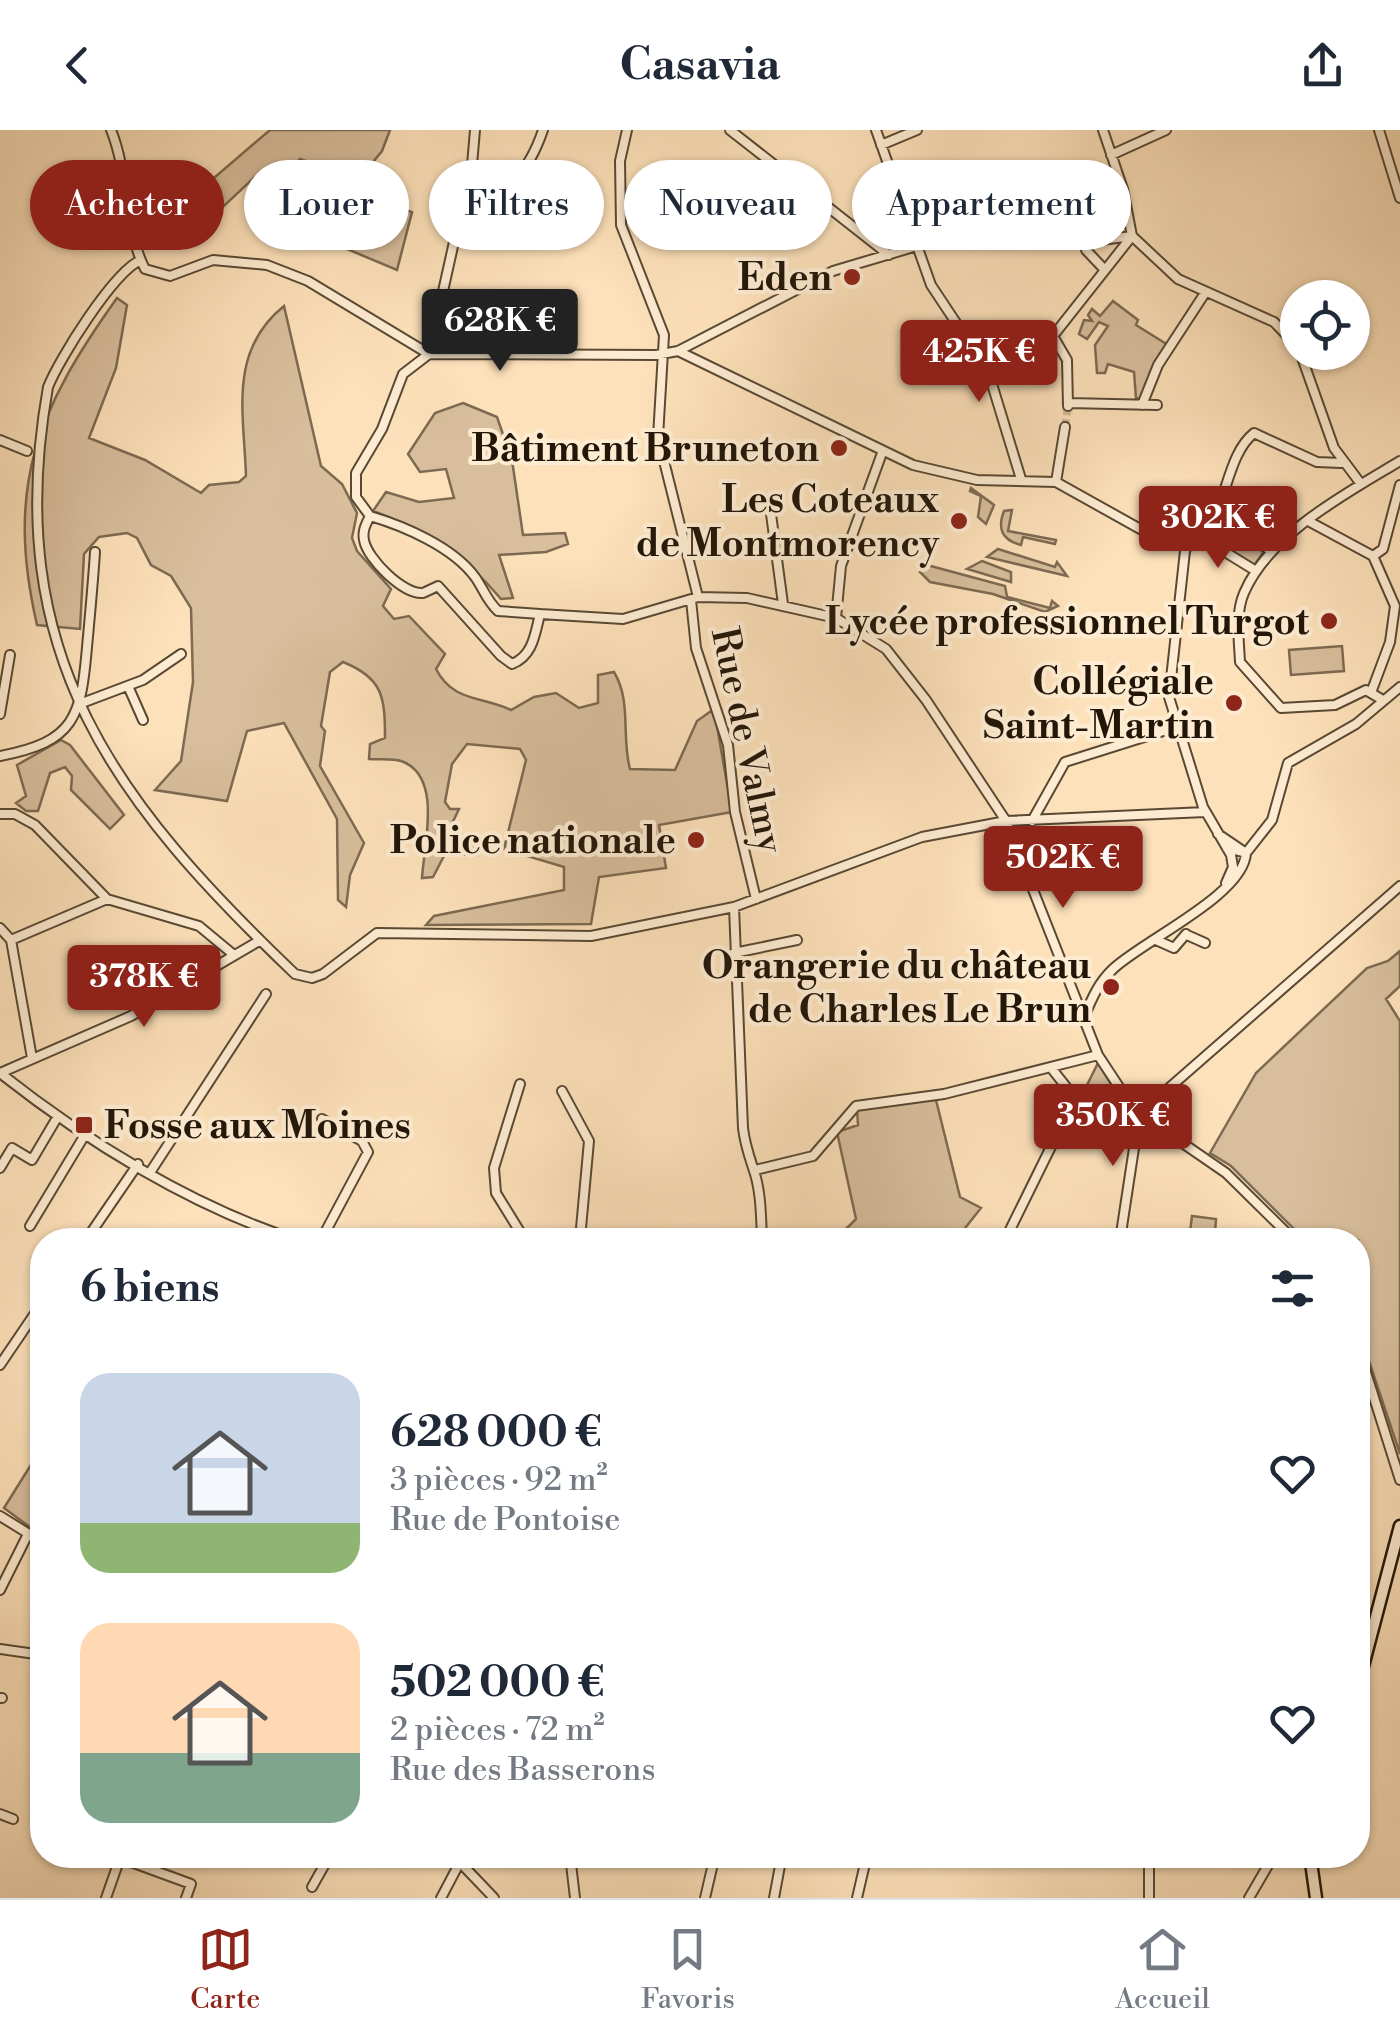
<!DOCTYPE html>
<html lang="fr">
<meta charset="utf-8">
<style>
:root{--surface:#fff;--page:#f6f6f7;--text:#1f2937;--muted:#747a83;--line:#e0e1e3;--accent:#8f2418}
body{margin:0;font-family:"Libre Bodoni",serif;background:var(--page);color:var(--text);height:100vh;display:flex;flex-direction:column;font-size:38px;white-space:nowrap}
*{box-sizing:border-box;margin:0}
p{font-size:32px;color:var(--muted)}
.icon{flex:none;width:55px;height:55px;fill:none;stroke:currentColor;stroke-width:2;stroke-linecap:round;stroke-linejoin:round}
.map{position:relative;flex:1;overflow:hidden}
.side{position:absolute;left:30px;top:1098px;width:1340px;height:640px;display:flex;flex-direction:column;background:var(--surface);border-radius:40px;box-shadow:0 2px 8px #0004}
.side>*{flex:none}
.top-card{position:absolute;left:30px;top:30px;width:1340px;height:90px;display:flex;gap:20px}
.fabs{position:absolute;left:1280px;top:150px;display:grid;gap:20px}
.fabs a{display:grid;place-items:center;width:90px;height:90px;border-radius:50%;background:var(--surface);box-shadow:0 2px 8px #0004;font-size:50px}
.price{position:absolute;translate:-50% -85px;padding:0 22px;border-radius:10px;background:var(--accent);color:#fff;font-size:32px;line-height:65px;filter:drop-shadow(0 2px 5px #0008)}
.price::after{content:'';position:absolute;left:50%;top:60px;width:30px;height:22px;margin-left:-15px;background:inherit;clip-path:polygon(0 0,100% 0,50% 100%)}
.price.on{background:#222;color:#fff}
ul{padding:0;list-style:none}
li{display:flex;align-items:center;gap:30px;height:250px;padding:0 50px}
li span{display:grid;place-items:center;flex:none;width:280px;height:200px;border-radius:30px;color:#555}
li>.icon{margin-inline-start:auto}
span .icon{width:120px;height:120px;fill:#fffc;stroke-width:1}
li b{font-size:42px}
h2{display:flex;justify-content:space-between;align-items:center;height:120px;padding:0 50px;font-size:42px}
.chip{padding:0 35px;border-radius:45px;background:var(--surface);box-shadow:0 2px 8px #0004;font-size:35px;line-height:90px}
.chip.on{background:var(--accent);color:#fff}
header{display:flex;justify-content:space-between;align-items:center;height:130px;padding:0 50px;background:var(--surface);font-size:45px;font-weight:700}
.tabs{display:flex;justify-content:space-around;align-items:center;height:140px;border-top:2px solid var(--line);background:var(--surface);font-size:28px;color:var(--muted)}
.tabs a{display:grid;justify-items:center;gap:5px}
.tabs .on{color:var(--accent)}
.map>svg:first-child{display:block}
.green{fill:#d8be9c;stroke:#7d6a52;stroke-width:2.5}
.lines{fill:none;stroke-linecap:round;stroke-linejoin:round}
.street-tunnel{stroke:#d1b896;stroke-width:8;stroke-dasharray:8 4;stroke-linecap:butt}
.street-casing{stroke:#594934;stroke-width:12}
.secondary-casing{stroke:#221608;stroke-width:15}
.street{stroke:#feecd2;stroke-width:8}
.secondary{stroke:#feecd2;stroke-width:10}
.poi-dot{fill:#8f2418;stroke:#feecd2;stroke-width:4}
.labels{text-anchor:middle;stroke-width:8;stroke-linejoin:round;paint-order:stroke}
.poi-label{font-size:38px;font-weight:bold;fill:#221608;stroke:#feecd2;text-anchor:end}
.street-label{font-size:38px;fill:#221608;stroke:#feecd2}
</style>
<header><svg class="icon" aria-label="back" viewBox="0 0 24 24"><path d="M15 5l-7 7 7 7"/></svg>Casavia<svg class="icon" aria-label="share" viewBox="0 0 24 24"><path d="M12 15V3M7 8l5-5 5 5M5 13v7h14v-7"/></svg></header>
<div class="map">
<svg width="1400" height="1768" viewBox="0 0 1400 1768">
<rect width="100%" height="100%" fill="#fde1ba"/>
<filter id="stains"><feTurbulence type="fractalNoise" baseFrequency=".002" numOctaves="4"/><feColorMatrix values="0 0 0 0 .2 0 0 0 0 .09 0 0 0 0 .02 0 0 0 .5 -.17"/></filter>
<radialGradient id="worn" r=".72"><stop offset=".6" stop-color="#630" stop-opacity="0"/><stop offset="1" stop-color="#630" stop-opacity=".3"/></radialGradient>
<path class="green" d="M270,0H390L382,21L358,50L300,29L286,43L412,82L397,140L328,111L353,80L332,69L317,77L303,72L275,82L262,68L264,53L258,44L180,117L151,116L173,83Z
M117,168L127,175L116,238L89,308L145,330L201,363L209,355L239,352L246,346C244,283 228,221 284,176L321,336L342,354L357,383L352,408L357,421L391,459L383,476L394,489L409,486L445,524L436,539C453,572 481,566 511,580L534,567L556,563L579,578L598,573V545L614,542C632,572 621,606 630,639L675,640L697,591L714,579L732,682L659,695L666,738L599,747L591,794L426,795L434,786L564,760V737L504,719L526,630L520,619L467,614L452,634L445,672L450,679H459L446,706L449,711L473,708L477,725L445,724L433,747L422,748C424,715 443,645 401,631C392,628 379,630 369,629L370,614L385,608C385,567 383,548 343,532L330,542L321,596L325,601L320,636L364,713L350,745L346,777L338,770L337,689L284,593L247,601L227,671L155,660L181,631L193,552L191,478L171,446L151,435L137,408L127,403L99,407L84,424L80,499L37,495C5,356 37,280 117,168Z
M1113,171L1138,190L1136,195L1168,215L1146,271L1136,268L1134,242L1108,234L1105,243H1097L1095,215L1108,196L1099,192L1087,209L1079,204L1084,190L1092,191L1088,185L1092,179L1100,186Z
M463,273L497,287L512,330L523,405L565,403L568,414L546,422L499,425L513,468L501,469C465,426 425,400 373,381L386,362L419,372L454,368L446,339L420,342L408,324L435,283Z
M971,358L994,375L986,394L978,387L981,366L970,361Z
M1012,380L1008,401L1056,410L1055,414L1023,407L1021,415C1002,410 997,399 1004,381Z
M1223,392L1265,420L1253,437L1208,408L1218,393Z
M998,419L1055,437L1057,432L1067,446L987,427Z
M982,431L1011,442V452L967,439Z
M927,435L1005,456L1007,467L1050,478L1052,471L1058,476L1045,482L993,464L930,452L920,442Z
M1342,516L1344,541L1291,545L1289,520Z
M61,610L70,615L124,685L110,699L71,660L72,646L65,637L50,643L38,681H26L16,673L26,666L17,635Z
M1400,821V856L1386,869L1400,891V1324L1358,1198V1110H1305L1231,1036L1210,1023L1256,943L1367,838L1388,831Z
M1098,933L1116,962L1083,963Z
M916,970H936L960,1067L981,1078L958,1107L845,1100L856,1089L837,1002L858,995L857,979Z
M1192,1086L1216,1089L1215,1102L1260,1110H1189Z
M42,1317V1406L4,1378Z"/>
<g class="lines">
<path class="street-tunnel" d="M1065,297L1068,276"/>
<defs>
<path id="street" d="M111,0C129,44 124,99 145,139L170,146L213,130L267,135L308,151L429,224L656,225L678,221L833,141L917,116
M627,0L620,31L621,95L664,205L658,307L698,467
M730,0L889,125
M876,0L931,155L988,241L1021,349
M1103,0L1123,59L1132,106
M1379,0L1400,68
M881,15L917,0
M1111,25L1166,0
M469,70C512,60 529,41 543,0
M1063,103L1086,112
M1132,106L1178,149L1274,192L1298,217
M141,130C114,141 59,229 48,257C0,526 117,674 295,844L312,848L323,844L377,803L591,806L734,777L922,707L1006,691L1205,682
M1104,139L1086,120V112L1132,106
M678,221L913,335L977,350L1056,352L1142,400L1204,409L1256,441
M1300,222L1334,318L1361,354
M429,224L458,94L469,70L475,0
M1068,273L1157,275
M1142,275L1158,235L1205,163
M1068,276L1067,230L1053,206L1132,106
M0,310L27,321
M1056,352L1065,297
M1216,383L1271,421
M771,384L783,474
M370,386C404,396 453,417 475,447C483,458 487,471 498,481L540,484C535,504 533,526 512,534L501,526L438,456L423,463C404,465 367,429 364,410C362,401 366,394 370,386L356,367V343L382,299L403,244L429,224
M1310,392L1373,426
M1196,406C1228,389 1223,328 1254,303L1317,332L1341,333
M1191,408L1185,421L1169,567L1203,677L1231,725L1233,737L1226,753
M1373,426L1383,419L1400,355
M691,470L696,518L728,615L735,682L756,769
M540,484L623,489L698,467L747,468L836,488L886,519L926,570L1006,691L1098,925L1125,966
M836,488L841,436L882,323
M128,556L143,590
M1372,560L1390,512L1395,476L1373,426
M1381,569L1366,560L1335,575L1281,578L1240,532C1239,510 1235,484 1244,463C1269,404 1347,363 1400,331
M82,573L143,550L181,524
M0,584L10,525
M0,626C75,612 81,587 87,517C90,485 93,453 95,422
M0,684H15L35,695L107,769L199,796L234,825
M1032,691L1065,632L1176,597
M1227,718L1246,723L1272,690L1288,633L1356,594L1400,557
M734,777L743,998C745,1016 750,1028 755,1044C761,1064 761,1087 762,1108
M0,798L11,810L107,769
M1187,805L1205,813
M11,810L32,928
M1156,810L1174,818L1186,804
M734,823L797,810
M1085,885C1092,868 1099,852 1113,839C1142,811 1244,765 1246,723L1218,704
M1052,939L1075,968
M0,943C86,1011 191,1076 296,1110
M0,943L131,886L259,811
M520,954L494,1038L496,1063L525,1110
M562,961L589,1011L580,1109
M1075,968L1125,966L1136,971L1165,1001L1226,1043L1294,1110
M1145,979L1400,756
M0,1038L12,1018L32,1030L58,986
M755,1040L813,1026L856,976L944,964L1098,925
M151,1041L266,864
M30,1096L86,1003
M86,1110L138,1034
M321,1110L368,1022L362,1011L322,989
M568,1110H925
M1005,1110L1075,968
M1120,1110L1136,1005L1145,979
M1358,1217L1400,1350
M0,1235L42,1173
M0,1386L42,1412
M0,1460L28,1404
M0,1519L42,1525
M0,1568H2
M0,1684L13,1689
M453,1725L494,1768
M570,1725L575,1768
M1149,1725V1768
M312,1757L330,1725
M106,1768L120,1728L191,1754L186,1768
M441,1768L460,1732
M705,1768L715,1725
M774,1768L782,1725
M857,1768L867,1725
M1249,1768L1274,1725"/>
<path id="secondary" d="M1358,1555L1400,1396
M1310,1725L1316,1768"/>
</defs>
<use href="#street" class="street-casing"/>
<use href="#secondary" class="secondary-casing"/>
<use href="#street" class="street"/>
<use href="#secondary" class="secondary"/>
</g>
<g class="poi-dot">
<circle cx="852" cy="147" r="10"/>
<circle cx="839" cy="318" r="10"/>
<circle cx="959" cy="391" r="10"/>
<circle cx="1329" cy="491" r="10"/>
<circle cx="1234" cy="573" r="10"/>
<circle cx="696" cy="710" r="10"/>
<circle cx="1111" cy="857" r="10"/>
<rect x="74" y="985" width="20" height="20" rx="5"/>
</g>
<g class="labels">
<g class="poi-label">
<text x="832" y="160">Eden</text>
<text x="819" y="331">Bâtiment Bruneton</text>
<text x="939" y="382">Les Coteaux<tspan x="939" dy="44">de Montmorency</tspan></text>
<text x="1309" y="504">Lycée professionnel Turgot</text>
<text x="1214" y="564">Collégiale<tspan x="1214" dy="44">Saint-Martin</tspan></text>
<text x="676" y="723">Police nationale</text>
<text x="1091" y="848">Orangerie du château<tspan x="1091" dy="44">de Charles Le Brun</tspan></text>
<text x="104" y="1008" text-anchor="start">Fosse aux Moines</text>
</g>
<g class="street-label">
<text transform="translate(748 610) rotate(78)" y="13">Rue de Valmy</text>
</g>
</g>
<rect width="100%" height="100%" filter="url(#stains)"/>
<rect width="100%" height="100%" fill="url(#worn)"/>
</svg>
<div class="fabs">
<a><svg class="icon" aria-label="locate" viewBox="0 0 24 24"><circle cx="12" cy="12" r="6"/><path d="M12 2v4M12 18v4M2 12h4M18 12h4"/></svg></a>
</div>
<b class="price on" style="left:500px;top:244px">628K €</b>
<b class="price" style="left:979px;top:275px">425K €</b>
<b class="price" style="left:1218px;top:441px">302K €</b>
<b class="price" style="left:1063px;top:781px">502K €</b>
<b class="price" style="left:144px;top:900px">378K €</b>
<b class="price" style="left:1113px;top:1039px">350K €</b>
<div class="top-card">
<a class="chip on">Acheter</a>
<a class="chip">Louer</a>
<a class="chip">Filtres</a>
<a class="chip">Nouveau</a>
<a class="chip">Appartement</a>
</div>
<section class="side">
<h2>6 biens<svg class="icon" aria-label="filters" viewBox="0 0 24 24"><path d="M4 7h16M4 17h16"/><circle cx="9" cy="7" r="2"/><circle cx="15" cy="17" r="2"/></svg></h2>
<ul>
<li><span style="background:linear-gradient(#c9d6e8 75%,#8fb573 0)"><svg class="icon" aria-label="home" viewBox="0 0 24 24"><path d="M3 11l9-7 9 7M6 9v11h12V9"/></svg></span><div><b>628 000 €</b><p>3 pièces · 92 m²</p><p>Rue de Pontoise</p></div><svg class="icon" aria-label="heart" viewBox="0 0 24 24"><path d="M12 20l-8-8c-3-5 5-10 8-4 3-6 11-1 8 4z"/></svg></li>
<li><span style="background:linear-gradient(#ffd9b3 65%,#7fa58c 0)"><svg class="icon" aria-label="home" viewBox="0 0 24 24"><path d="M3 11l9-7 9 7M6 9v11h12V9"/></svg></span><div><b>502 000 €</b><p>2 pièces · 72 m²</p><p>Rue des Basserons</p></div><svg class="icon" aria-label="heart" viewBox="0 0 24 24"><path d="M12 20l-8-8c-3-5 5-10 8-4 3-6 11-1 8 4z"/></svg></li>
</ul>
</section>
</div>
<nav class="tabs">
<a class="on"><svg class="icon" aria-label="map" viewBox="0 0 24 24"><path d="M3 6l6-2 6 2 6-2v14l-6 2-6-2-6 2zM9 4v14M15 6v14"/></svg>Carte</a>
<a><svg class="icon" aria-label="saved" viewBox="0 0 24 24"><path d="M7 4h10v16l-5-4-5 4z"/></svg>Favoris</a>
<a><svg class="icon" aria-label="home" viewBox="0 0 24 24"><path d="M3 11l9-7 9 7M6 9v11h12V9"/></svg>Accueil</a>
</nav>
